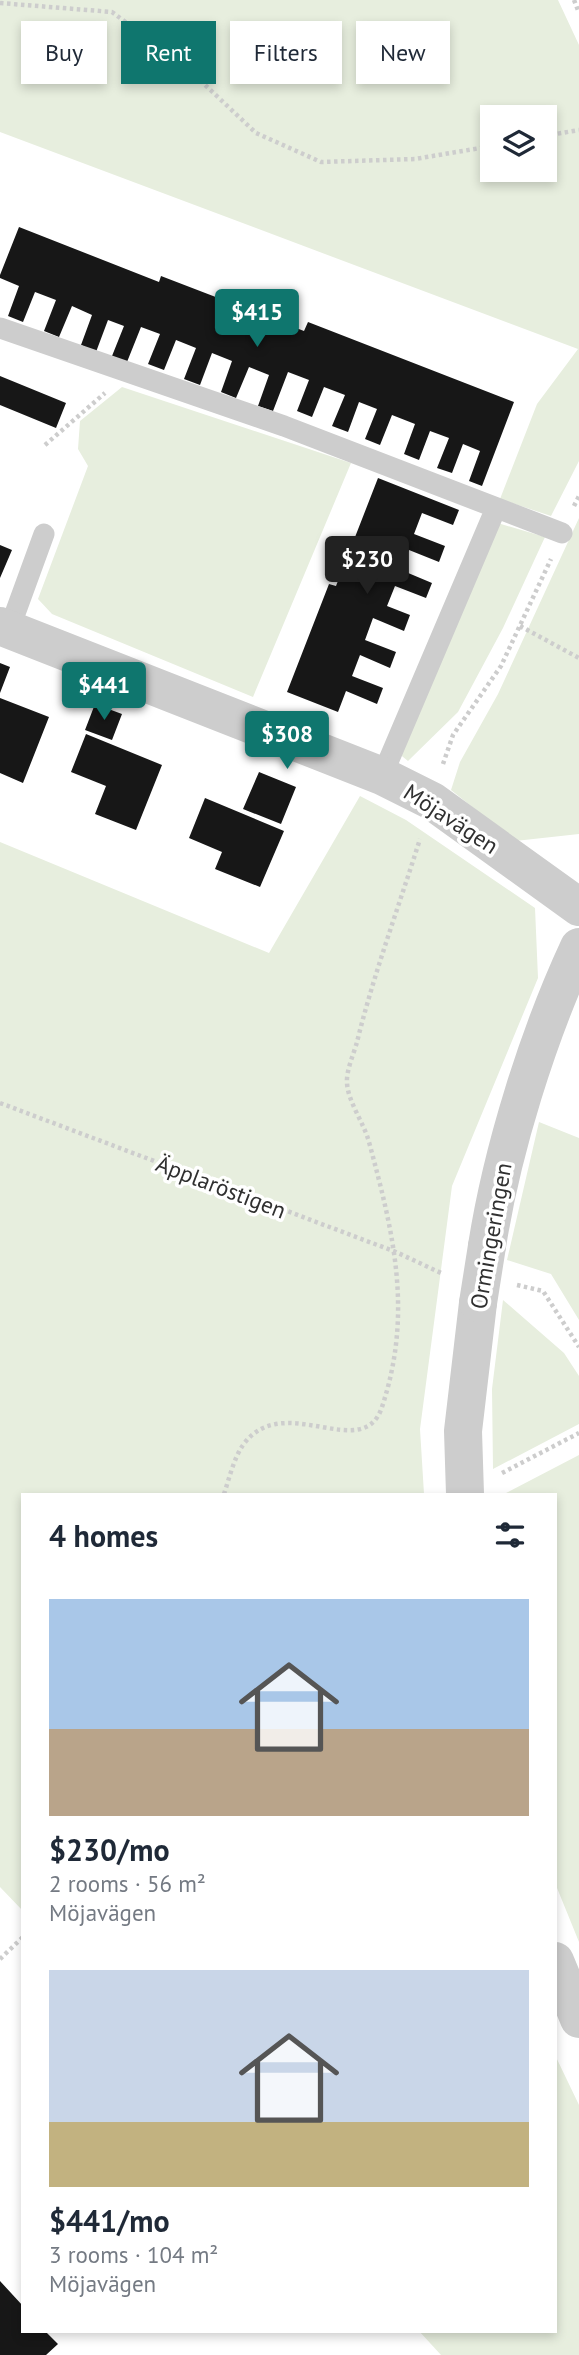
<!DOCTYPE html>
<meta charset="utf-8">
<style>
:root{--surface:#fff;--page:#f2f2f3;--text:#1f2937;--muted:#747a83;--accent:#0f766e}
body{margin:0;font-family:"PT Sans",sans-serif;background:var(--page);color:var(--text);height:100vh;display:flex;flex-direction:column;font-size:26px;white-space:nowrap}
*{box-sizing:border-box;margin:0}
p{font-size:23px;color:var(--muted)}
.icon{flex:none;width:38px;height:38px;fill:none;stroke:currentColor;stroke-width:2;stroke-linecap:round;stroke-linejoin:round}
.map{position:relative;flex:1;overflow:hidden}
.sheet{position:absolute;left:21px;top:1493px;width:536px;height:840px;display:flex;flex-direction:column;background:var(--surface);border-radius:0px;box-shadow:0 4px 10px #0003}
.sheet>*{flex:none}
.top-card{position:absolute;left:21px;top:21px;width:537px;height:63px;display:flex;gap:14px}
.controls{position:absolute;left:480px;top:105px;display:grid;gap:14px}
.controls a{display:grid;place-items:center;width:77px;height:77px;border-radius:0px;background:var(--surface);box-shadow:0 4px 10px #0003;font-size:35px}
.price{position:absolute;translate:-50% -60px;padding:0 16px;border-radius:7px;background:var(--accent);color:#fff;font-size:23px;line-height:46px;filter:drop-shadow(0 2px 4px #0008)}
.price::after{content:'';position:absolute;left:50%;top:42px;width:21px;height:16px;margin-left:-10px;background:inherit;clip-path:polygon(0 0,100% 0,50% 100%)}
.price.selected{background:#222;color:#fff}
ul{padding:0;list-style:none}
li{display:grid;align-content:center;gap:14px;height:371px;padding:0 28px}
li span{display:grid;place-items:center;height:217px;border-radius:0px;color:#555}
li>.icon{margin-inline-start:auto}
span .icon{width:126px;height:126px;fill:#fffc;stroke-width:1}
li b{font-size:30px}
h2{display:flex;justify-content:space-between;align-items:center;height:84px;padding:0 28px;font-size:30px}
.tag{padding:0 24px;border-radius:0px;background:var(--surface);box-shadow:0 4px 10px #0003;font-size:24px;line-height:63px}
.tag.selected{background:var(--accent);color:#fff}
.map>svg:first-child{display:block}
.green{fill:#e7eede;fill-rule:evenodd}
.building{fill:#171717}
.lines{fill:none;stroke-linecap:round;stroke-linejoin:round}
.path{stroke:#cdcdcd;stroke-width:4.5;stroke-dasharray:3.5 3.5;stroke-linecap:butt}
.service{stroke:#cdcdcd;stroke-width:21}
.minor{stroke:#cdcdcd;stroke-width:38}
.tertiary{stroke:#cdcdcd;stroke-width:38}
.tertiary-bridge{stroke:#cdcdcd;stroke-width:38}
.labels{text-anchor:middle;stroke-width:7;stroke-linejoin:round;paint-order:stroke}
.street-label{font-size:23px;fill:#303030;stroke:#fff}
</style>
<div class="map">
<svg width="579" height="2355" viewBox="0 0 579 2355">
<rect width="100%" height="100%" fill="#fff"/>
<path class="green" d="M0,0H558L579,45V461L551,516L500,499L537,404L578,349L0,132ZM492,117H544V170H492Z
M122,387L351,463L253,697L52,614L38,599L88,466L78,449L80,421Z
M579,518V834L515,841L451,790L460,762L498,694Z
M491,521L545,537L503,628L458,712L408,761L392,748Z
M360,796L406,820L535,908L538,978L452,1186L420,1429L424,1494H23V1911L0,1887V842L269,953Z
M539,1122L579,1138V1320L551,1274L507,1260Z
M503,1300L564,1353L579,1376V1424L493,1469L492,1389Z
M579,1455V1942L555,1883V1494H504Z
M555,2055L579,2105V2355H441L419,2331H555Z"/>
<path class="building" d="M19,227L159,282L161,276L304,331L308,322L514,402L482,486L469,481L480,451L463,444L452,473L437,468L449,438L430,431L419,460L404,454L415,424L392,415L380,445L365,439L377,409L359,402L348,432L332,426L345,395L324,387L312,417L297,411L309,380L288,372L273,411L258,406L269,375L249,367L236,398L221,392L232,361L212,353L200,385L184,379L196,348L176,340L164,370L148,364L160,334L141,327L127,362L112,356L124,326L108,320L96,352L81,345L92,315L72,306L59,337L44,331L56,300L35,292L23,322L8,316L19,286L0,278V275Z
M0,376L66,403L56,428L0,405Z
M378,478L459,510L453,525L422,513L414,534L445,546L439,562L409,550L401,570L432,583L426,598L395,586L387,606L410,615L404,631L373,618L365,640L396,652L390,668L360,655L352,676L383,688L377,704L346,691L338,712L287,692L329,584L336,586Z
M0,545L12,550L0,578Z
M0,663L10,667L0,693Z
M0,698L49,717L23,783L0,773Z
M95,704L122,714L112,740L85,730Z
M86,734L162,765L136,830L95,814L106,786L71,772Z
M259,772L296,787L281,824L243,809Z
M205,798L284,831L260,887L215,869L222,852L189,838Z
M0,2281L23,2306V2331H45L58,2344L46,2355H0Z"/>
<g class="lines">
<path class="path" d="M574,0L579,13
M0,3L112,12L185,66L256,133L321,162L415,159L492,146
M544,136L579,130
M45,445L105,393
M574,506L579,496
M520,626L579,658
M443,764L453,735L501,666L551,559
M0,1103L396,1252L441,1273
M517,1285L543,1291L579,1347
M502,1473L579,1433
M224,1494C229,1479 234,1458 243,1445C283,1389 363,1465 382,1407C413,1313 394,1235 369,1142C364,1123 348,1102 347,1083C346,1071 354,1053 357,1042C374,973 399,906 420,839
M0,1959L23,1937"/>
<path class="service" d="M0,328L284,426L562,533
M9,630L44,534
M382,776L496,508"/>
<path class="minor" d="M0,626L382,776L432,801L579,907"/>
<path class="tertiary" d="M487,1246C502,1150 538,1035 579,947
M465,1494L463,1431L478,1303
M555,1961L579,2019"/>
<path class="tertiary-bridge" d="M478,1303L487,1246"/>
</g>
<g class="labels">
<g class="street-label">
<text transform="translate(451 819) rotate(33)" y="8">Möjavägen</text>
<text transform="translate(221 1187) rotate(21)" y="8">Äpplaröstigen</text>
<text transform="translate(491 1236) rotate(-80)" y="8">Ormingeringen</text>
</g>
</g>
</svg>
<div class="controls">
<a><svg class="icon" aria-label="layers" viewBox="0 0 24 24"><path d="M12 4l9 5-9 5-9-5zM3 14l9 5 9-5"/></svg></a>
</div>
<b class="price" style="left:257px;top:349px">$415</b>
<b class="price selected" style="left:367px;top:596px">$230</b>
<b class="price" style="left:104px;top:722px">$441</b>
<b class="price" style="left:287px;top:771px">$308</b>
<div class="top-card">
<a class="tag">Buy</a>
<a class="tag selected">Rent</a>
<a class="tag">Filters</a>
<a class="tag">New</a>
</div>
<section class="sheet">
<h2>4 homes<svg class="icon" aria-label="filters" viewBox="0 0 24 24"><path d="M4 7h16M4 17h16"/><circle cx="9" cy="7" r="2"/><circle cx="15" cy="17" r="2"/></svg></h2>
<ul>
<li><span style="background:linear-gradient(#a9c7e8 60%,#b9a48a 0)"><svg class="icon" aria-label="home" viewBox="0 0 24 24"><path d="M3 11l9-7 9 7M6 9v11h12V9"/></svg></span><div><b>$230/mo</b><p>2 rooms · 56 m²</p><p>Möjavägen</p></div></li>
<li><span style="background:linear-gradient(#c9d6e8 70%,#c2b280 0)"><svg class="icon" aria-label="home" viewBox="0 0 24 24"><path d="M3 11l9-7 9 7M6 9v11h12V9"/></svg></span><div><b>$441/mo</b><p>3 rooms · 104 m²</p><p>Möjavägen</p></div></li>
</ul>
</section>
</div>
